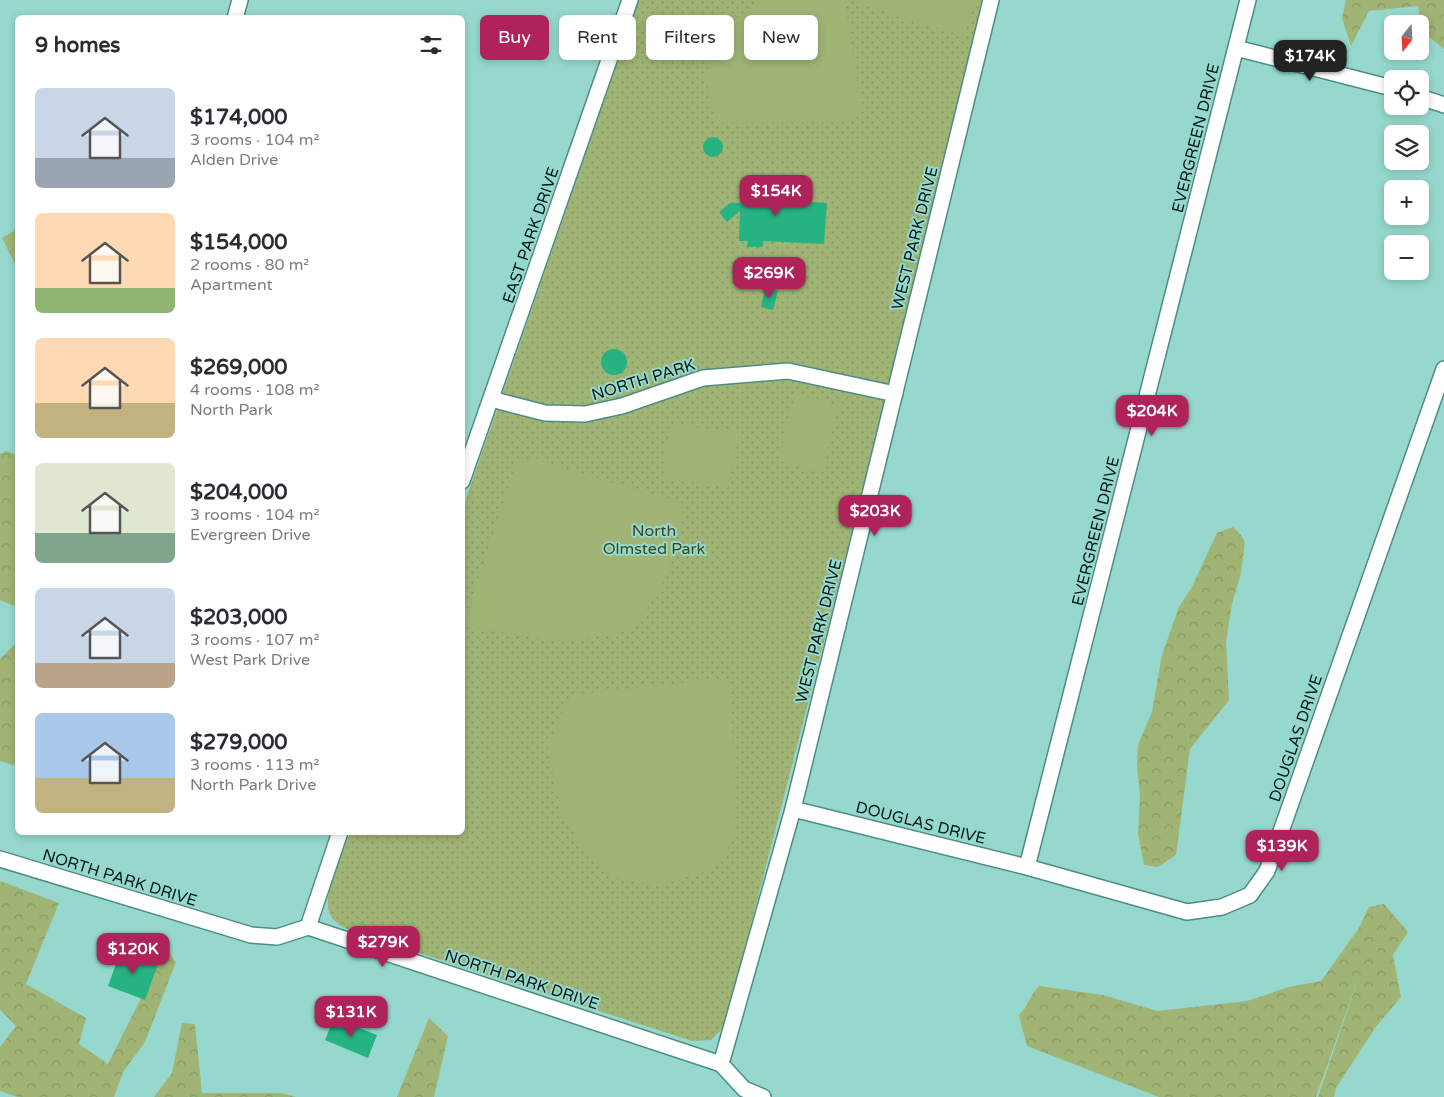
<!DOCTYPE html>
<meta charset="utf-8">
<style>
:root{--surface:#fff;--page:#f7f7f7;--text:#2b2b33;--muted:#7c7c81;--accent:#b0225a}
body{margin:0;font-family:"Varela Round",sans-serif;background:var(--page);color:var(--text);height:100vh;display:flex;flex-direction:column;font-size:19px;white-space:nowrap}
*{box-sizing:border-box;margin:0}
p{font-size:16px;color:var(--muted)}
.icon{flex:none;width:28px;height:28px;fill:none;stroke:currentColor;stroke-width:2;stroke-linecap:round;stroke-linejoin:round}
.map{position:relative;flex:1;overflow:hidden}
.side{position:absolute;left:15px;top:15px;width:450px;height:820px;display:flex;flex-direction:column;background:var(--surface);border-radius:8px;box-shadow:0 2px 8px #0003}
.side>*{flex:none}
.hud{position:absolute;left:480px;top:15px;width:475px;height:45px;display:flex;gap:10px}
.needle{width:32px;rotate:198deg}
.buttons{position:absolute;left:1384px;top:15px;display:grid;gap:10px}
.buttons a{display:grid;place-items:center;width:45px;height:45px;border-radius:8px;background:var(--surface);box-shadow:0 2px 8px #0003;font-size:25px}
.price{position:absolute;translate:-50% -42px;padding:0 11px;border-radius:10px;background:var(--accent);color:#fff;font-size:16px;line-height:32px;filter:drop-shadow(0 1px 2px #0008)}
.price::after{content:'';position:absolute;left:50%;top:30px;width:15px;height:11px;margin-left:-8px;background:inherit;clip-path:polygon(0 0,100% 0,50% 100%)}
.price.selected{background:#222;color:#fff}
ul{padding:0;list-style:none}
li{display:flex;align-items:center;gap:15px;height:125px;padding:0 20px}
li span{display:grid;place-items:center;flex:none;width:140px;height:100px;border-radius:8px;color:#555}
li>.icon{margin-inline-start:auto}
span .icon{width:60px;height:60px;fill:#fffc;stroke-width:1}
li b{font-size:21px}
h2{display:flex;justify-content:space-between;align-items:center;height:60px;padding:0 20px;font-size:21px}
.chip{padding:0 18px;border-radius:8px;background:var(--surface);box-shadow:0 2px 8px #0003;font-size:18px;line-height:45px}
.chip.selected{background:var(--accent);color:#fff}
.map>svg:first-child{display:block}
.forest{fill:url(#forest-crowns)}
.park{fill:url(#park-dots)}
.pitch{fill:#9fb475}
.building{fill:#26b281}
.lines{fill:none;stroke-linecap:round;stroke-linejoin:round}
.minor-casing{stroke:#4d8d84;stroke-width:18}
.minor{stroke:#fff;stroke-width:15}
.labels{text-anchor:middle;stroke-width:4;stroke-linejoin:round;paint-order:stroke}
.street-label{font-size:16px;fill:#001a16;stroke:#96d8cd}
.park-label{font-size:16px;fill:#3a471c;stroke:#96d8cd}
</style>
<div class="map">
<svg width="1444" height="1097" viewBox="0 0 1444 1097">
<defs>
<pattern id="forest-crowns" width="20" height="18" patternUnits="userSpaceOnUse" patternTransform="scale(1.25)"><rect width="20" height="18" fill="#9fb475"/><path d="M2 6a3 3 0 1 1 6 0M12 15a3 3 0 1 1 6 0" fill="none" stroke="#879a64"/></pattern>
<pattern id="park-dots" width="8" height="8" patternUnits="userSpaceOnUse" patternTransform="scale(1.25)"><rect width="8" height="8" fill="#9fb475"/><path d="M2 2h.1M6 6h.1" fill="none" stroke="#879a64" stroke-width="1.8" stroke-linecap="round"/></pattern>
</defs>
<rect width="100%" height="100%" fill="#96d8cd"/>
<path class="forest" d="M1346,0H1444V49L1422,31L1418,6L1369,11L1351,46L1342,18Z
M17,229V268L2,238Z
M6,451L17,455V607L0,600V454Z
M1233,527L1240,534L1245,542L1241,573L1232,604L1226,642L1229,700L1190,749L1176,855L1158,867L1144,865L1138,834L1140,795L1137,766L1138,745L1152,712L1162,655L1179,607L1192,587L1217,533Z
M17,642V766L0,761V659Z
M0,881L59,903L26,984L86,1018L79,1044L108,1064L166,948L176,962L145,1042L123,1072L114,1097H18L0,1091V1047L16,1026L0,1010Z
M1384,904L1408,932L1393,955L1401,997L1375,1028L1336,1088L1334,1097H1318L1361,970L1316,1097H1159L1027,1046L1019,1015C1028,1007 1029,996 1039,986L1103,995L1157,1011L1247,1001L1289,987L1321,981L1359,928L1369,907Z
M429,1018L448,1036L434,1097H397Z
M182,1023L195,1024L202,1093H280L296,1097H154L172,1073Z"/>
<path class="park" d="M639,0H984L874,448L728,1013L721,1030L711,1040L692,1041L351,931C343,927 334,923 330,914C321,896 343,851 350,833L462,832L463,508Z"/>
<path class="pitch" d="M758,0H845L861,107L845,122L721,123L711,108L706,77L728,26Z
M847,0H974L964,36Z
M795,394L839,406L821,473L778,461Z
M670,424L739,433L728,488L663,478Z
M530,458L685,504L669,572L634,630L564,642L463,626L515,466Z
M716,679L731,686L736,837L713,869L663,885L620,880L591,859L563,818L547,749L570,695Z"/>
<path class="building" d="M703 147a10 10 0 1 1 20 0a10 10 0 1 1-20 0Z
M741,184L789,185L788,201L827,203L824,244L763,241V247H747L748,241H739L740,211L727,222L719,212L730,203H741Z
M765,288L778,291L773,310L761,307Z
M601 362a13 13 0 1 1 26 0a13 13 0 1 1-26 0Z
M121,950L158,964L145,1000L108,986Z
M334,1018L377,1035L368,1058L325,1040Z"/>
<g class="lines">
<defs>
<path id="minor" d="M235,18L240,0
M1236,48L1392,88
M1420,97L1444,105
M491,399L545,413L585,414L622,406L703,378L788,371L895,394
M462,481L630,0
M793,809L1027,867L1187,912L1222,907L1250,895L1267,871L1444,369
M0,859L251,935L277,937L308,927L721,1064L744,1089L763,1097
M1027,867L1248,0
M308,927L340,832
M721,1064L793,809L991,0"/>
</defs>
<use href="#minor" class="minor-casing"/>
<use href="#minor" class="minor"/>
</g>
<g class="labels">
<g class="street-label">
<text transform="translate(1195 138) rotate(-76)" y="6">EVERGREEN DRIVE</text>
<text transform="translate(530 235) rotate(-71)" y="6">EAST PARK DRIVE</text>
<text transform="translate(914 238) rotate(-76)" y="6">WEST PARK DRIVE</text>
<text transform="translate(643 379) rotate(-17)" y="6">NORTH PARK</text>
<text transform="translate(1095 531) rotate(-76)" y="6">EVERGREEN DRIVE</text>
<text transform="translate(818 631) rotate(-76)" y="6">WEST PARK DRIVE</text>
<text transform="translate(1295 738) rotate(-71)" y="6">DOUGLAS DRIVE</text>
<text transform="translate(921 822) rotate(14)" y="6">DOUGLAS DRIVE</text>
<text transform="translate(120 877) rotate(17)" y="6">NORTH PARK DRIVE</text>
<text transform="translate(522 979) rotate(18)" y="6">NORTH PARK DRIVE</text>
</g>
<g class="park-label">
<text x="654" y="536">North<tspan x="654" dy="18">Olmsted Park</tspan></text>
</g>
</g>
</svg>
<div class="buttons">
<a><svg class="needle" viewBox="-14 -14 28 28"><path d="M0-13l5 13h-10z" fill="#e53935"/><path d="M0 13l5-13h-10z" fill="#7c7c81"/></svg></a>
<a><svg class="icon" aria-label="locate" viewBox="0 0 24 24"><circle cx="12" cy="12" r="6"/><path d="M12 2v4M12 18v4M2 12h4M18 12h4"/></svg></a>
<a><svg class="icon" aria-label="layers" viewBox="0 0 24 24"><path d="M12 4l9 5-9 5-9-5zM3 14l9 5 9-5"/></svg></a>
<a>+</a>
<a>−</a>
</div>
<b class="price selected" style="left:1310px;top:82px">$174K</b>
<b class="price" style="left:776px;top:217px">$154K</b>
<b class="price" style="left:769px;top:299px">$269K</b>
<b class="price" style="left:1152px;top:437px">$204K</b>
<b class="price" style="left:875px;top:537px">$203K</b>
<b class="price" style="left:1282px;top:872px">$139K</b>
<b class="price" style="left:383px;top:968px">$279K</b>
<b class="price" style="left:133px;top:975px">$120K</b>
<b class="price" style="left:351px;top:1038px">$131K</b>
<div class="hud">
<a class="chip selected">Buy</a>
<a class="chip">Rent</a>
<a class="chip">Filters</a>
<a class="chip">New</a>
</div>
<section class="side">
<h2>9 homes<svg class="icon" aria-label="filters" viewBox="0 0 24 24"><path d="M4 7h16M4 17h16"/><circle cx="9" cy="7" r="2"/><circle cx="15" cy="17" r="2"/></svg></h2>
<ul>
<li><span style="background:linear-gradient(#c9d6e8 70%,#9aa5b1 0)"><svg class="icon" aria-label="home" viewBox="0 0 24 24"><path d="M3 11l9-7 9 7M6 9v11h12V9"/></svg></span><div><b>$174,000</b><p>3 rooms · 104 m²</p><p>Alden Drive</p></div></li>
<li><span style="background:linear-gradient(#ffd9b3 75%,#8fb573 0)"><svg class="icon" aria-label="home" viewBox="0 0 24 24"><path d="M3 11l9-7 9 7M6 9v11h12V9"/></svg></span><div><b>$154,000</b><p>2 rooms · 80 m²</p><p>Apartment</p></div></li>
<li><span style="background:linear-gradient(#ffd9b3 65%,#c2b280 0)"><svg class="icon" aria-label="home" viewBox="0 0 24 24"><path d="M3 11l9-7 9 7M6 9v11h12V9"/></svg></span><div><b>$269,000</b><p>4 rooms · 108 m²</p><p>North Park</p></div></li>
<li><span style="background:linear-gradient(#dfe7d0 70%,#7fa58c 0)"><svg class="icon" aria-label="home" viewBox="0 0 24 24"><path d="M3 11l9-7 9 7M6 9v11h12V9"/></svg></span><div><b>$204,000</b><p>3 rooms · 104 m²</p><p>Evergreen Drive</p></div></li>
<li><span style="background:linear-gradient(#c9d6e8 75%,#b9a48a 0)"><svg class="icon" aria-label="home" viewBox="0 0 24 24"><path d="M3 11l9-7 9 7M6 9v11h12V9"/></svg></span><div><b>$203,000</b><p>3 rooms · 107 m²</p><p>West Park Drive</p></div></li>
<li><span style="background:linear-gradient(#a9c7e8 65%,#c2b280 0)"><svg class="icon" aria-label="home" viewBox="0 0 24 24"><path d="M3 11l9-7 9 7M6 9v11h12V9"/></svg></span><div><b>$279,000</b><p>3 rooms · 113 m²</p><p>North Park Drive</p></div></li>
</ul>
</section>
</div>
